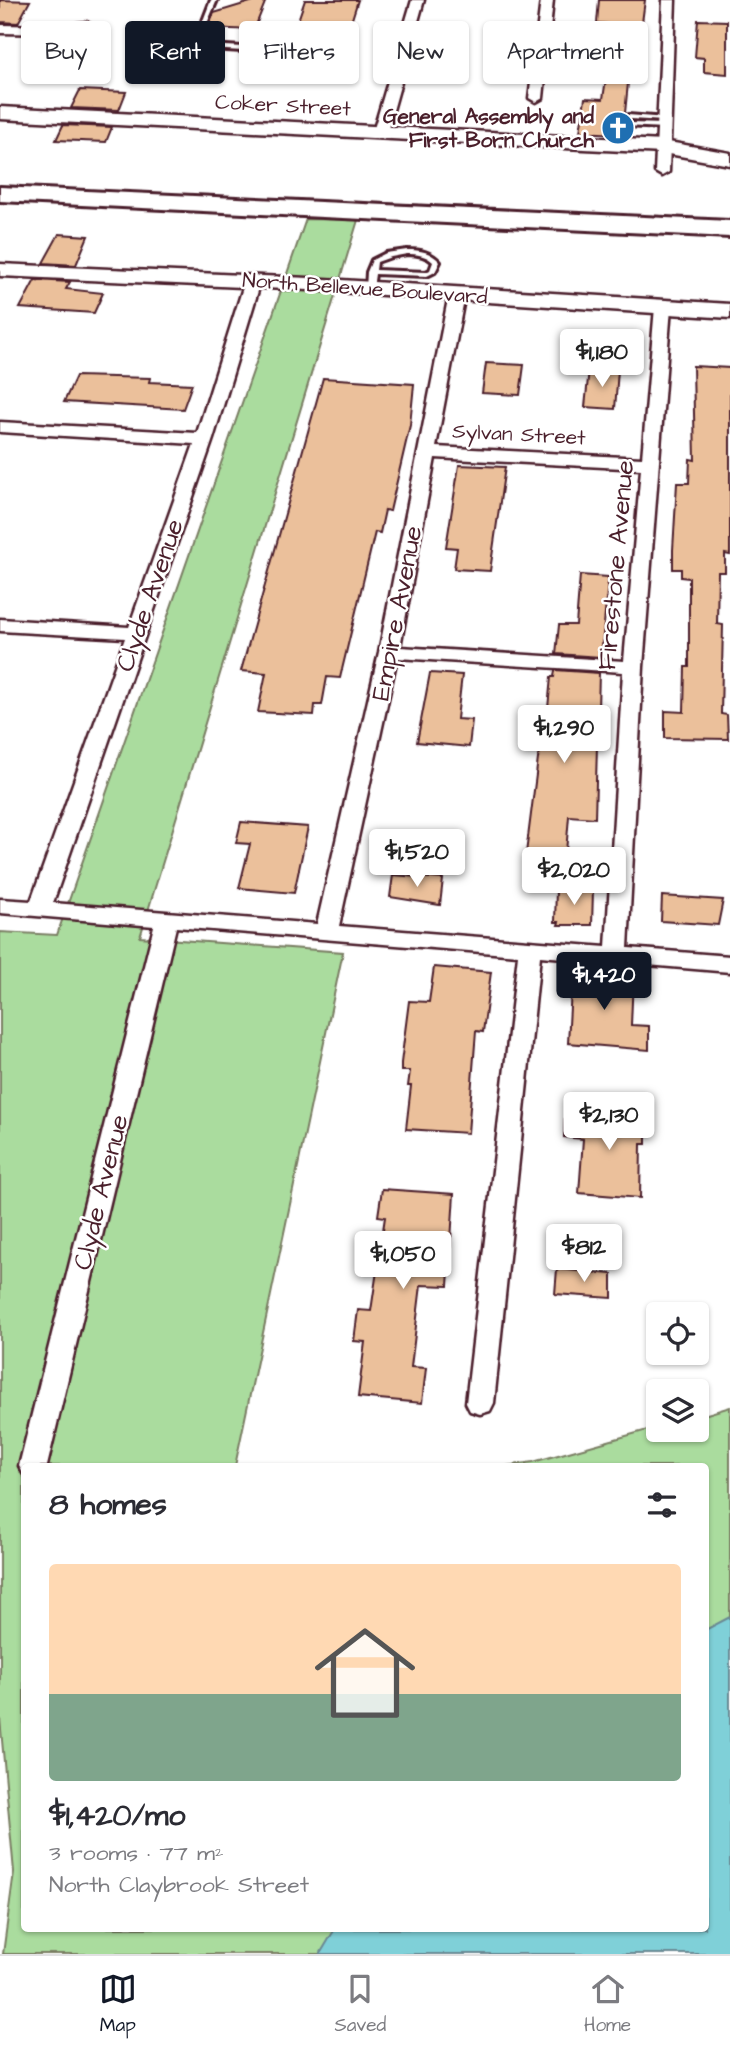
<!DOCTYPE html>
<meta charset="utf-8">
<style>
:root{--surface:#fff;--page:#f7f7f7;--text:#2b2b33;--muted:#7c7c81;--line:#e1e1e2;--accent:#111827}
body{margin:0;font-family:"Architects Daughter",sans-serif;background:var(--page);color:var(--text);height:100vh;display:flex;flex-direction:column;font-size:26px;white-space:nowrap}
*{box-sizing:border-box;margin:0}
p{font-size:23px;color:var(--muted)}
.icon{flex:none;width:38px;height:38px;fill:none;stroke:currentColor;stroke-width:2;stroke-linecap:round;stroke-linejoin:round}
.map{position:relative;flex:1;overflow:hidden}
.panel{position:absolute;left:21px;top:1463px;width:688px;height:469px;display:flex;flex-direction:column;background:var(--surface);border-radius:7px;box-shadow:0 2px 5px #0004}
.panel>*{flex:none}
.hud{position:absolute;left:21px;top:21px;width:690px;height:63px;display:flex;gap:14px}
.fabs{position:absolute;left:646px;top:1302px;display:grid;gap:14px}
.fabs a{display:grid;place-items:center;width:63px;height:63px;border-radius:7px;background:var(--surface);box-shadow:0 2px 5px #0004;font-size:35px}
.price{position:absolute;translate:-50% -60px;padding:0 16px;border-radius:7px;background:#fff;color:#222;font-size:23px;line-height:46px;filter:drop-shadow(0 2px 4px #0008)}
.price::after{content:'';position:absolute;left:50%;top:42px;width:21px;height:16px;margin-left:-10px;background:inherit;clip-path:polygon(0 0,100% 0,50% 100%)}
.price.selected{background:var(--accent);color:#fff}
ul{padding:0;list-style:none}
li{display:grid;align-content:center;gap:14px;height:371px;padding:0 28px}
li span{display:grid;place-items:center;height:217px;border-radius:7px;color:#555}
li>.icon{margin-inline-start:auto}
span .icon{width:126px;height:126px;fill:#fffc;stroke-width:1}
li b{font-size:30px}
h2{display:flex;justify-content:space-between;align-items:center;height:84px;padding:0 28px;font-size:30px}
.chip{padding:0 24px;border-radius:7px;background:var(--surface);box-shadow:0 2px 5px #0004;font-size:24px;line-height:63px}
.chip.selected{background:var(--accent);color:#fff}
.dock{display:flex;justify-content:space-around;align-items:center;height:98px;border-top:2px solid var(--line);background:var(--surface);font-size:19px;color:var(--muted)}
.dock a{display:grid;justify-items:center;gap:4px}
.dock .selected{color:var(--accent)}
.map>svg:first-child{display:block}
.green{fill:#aadc9e;stroke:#7a7e64;stroke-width:2}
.water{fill:#7fd0d8;stroke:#6a8993;stroke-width:2}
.building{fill:#ebc09b;stroke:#4a1f2b;stroke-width:2}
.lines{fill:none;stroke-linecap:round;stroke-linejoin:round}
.service-casing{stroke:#4a1f2b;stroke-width:6}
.minor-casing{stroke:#4a1f2b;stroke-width:5}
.secondary-casing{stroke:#4a1f2b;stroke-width:5}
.motorway-casing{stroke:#4a1f2b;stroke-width:6}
.service{fill:#fff;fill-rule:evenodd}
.minor{fill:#fff;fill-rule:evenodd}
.secondary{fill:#fff;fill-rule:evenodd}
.motorway{fill:#fff;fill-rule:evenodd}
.labels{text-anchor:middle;stroke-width:5;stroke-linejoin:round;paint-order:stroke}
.far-street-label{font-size:21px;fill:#4a1f2b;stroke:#fff}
.far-poi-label{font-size:21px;font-weight:bold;fill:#4a1f2b;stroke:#fff;text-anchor:end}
.street-label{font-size:26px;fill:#4a1f2b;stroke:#fff}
</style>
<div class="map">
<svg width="730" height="1954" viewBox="0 0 730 1954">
<rect width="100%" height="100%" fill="#fff"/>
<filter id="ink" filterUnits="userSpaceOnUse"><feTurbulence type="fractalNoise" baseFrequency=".0143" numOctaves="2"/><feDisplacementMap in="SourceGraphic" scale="14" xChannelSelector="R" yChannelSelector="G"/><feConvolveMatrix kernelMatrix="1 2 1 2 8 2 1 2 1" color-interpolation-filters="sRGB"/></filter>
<g filter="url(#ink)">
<path class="green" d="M306,219L358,220L140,937L343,952L235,1466H24V1928H705V1466H506L533,1462L658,1427V1430H696L697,1417L730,1407V1954H3L14,1872L0,1718V932L57,935Z"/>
<path class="water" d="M730,1617V1954H320L335,1929L705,1928V1630Z"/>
<path class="building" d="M0,0L30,1L18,23L0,22Z
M257,0H266L254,30L208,28L214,13Z
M305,0H358L347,35L294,32Z
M599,0H645L638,53H631L623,133L618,134L580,132L585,98L603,99L610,52H606L608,24L597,23Z
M698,20L727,21V74L704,72V58L695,57Z
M80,90L126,92L119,110L71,108Z
M63,125L112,127L106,142L56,140Z
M59,234L88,236L76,265L43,263Z
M35,280L70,282L66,289L103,293L94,313L20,308Z
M486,363L524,365L520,395L482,393Z
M693,366L730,368V555L725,554V572H718L717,624L723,625L721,714L727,715L728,739L665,738V711L684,712L685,667H689V578L681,577V569H673V550L677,483H689L690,459L695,460Z
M589,369L618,370L615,409L585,407Z
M76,376L150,378L149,382L192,384L183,409L64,402Z
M323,378L414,384L410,425L390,511L385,510L380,533L375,532L340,678L327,677L322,705H315L314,715L258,712L266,673L241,671Z
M459,465L505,467L490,571L454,569L457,548L446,547Z
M580,575L608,577V580L601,657L556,654L559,625H576Z
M555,670L599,673L595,818L569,816L565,864L525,861L539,751L531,750L532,729H546L551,677H554Z
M430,673L462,675L457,719L472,720L469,747L417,742Z
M241,822L308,827L294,893L239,888L250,844L236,843Z
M393,875L443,879L440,905L390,897Z
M556,889L593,891L592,925H558L559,922H555Z
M662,896L723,900L718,925L661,921Z
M434,967L491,972L483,1032L476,1031L468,1133L406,1129L411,1086H408L410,1071H401V1063L409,1001L429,1002Z
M572,971L633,977L631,1025L649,1026V1050L568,1043Z
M565,1111L646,1118V1144H641L640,1198L579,1193L583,1139L564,1137Z
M382,1189L454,1194L448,1286L421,1285L411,1367L426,1368L422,1403L358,1397L365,1342L354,1341L358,1310L371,1311L385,1217L378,1216Z
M557,1269L612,1274V1298L555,1294Z"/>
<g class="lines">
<defs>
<path id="service" d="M211,0H217L199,42L209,45L296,50L299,52L296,54L209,49L194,44Z
M628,115L666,118L667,119L664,121L631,119L630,123L664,124L667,126L664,128L625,126V117Z
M407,250C421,250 431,252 440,262L435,272L427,276L375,274L373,288L366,290L367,272L372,260L386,253ZM407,254C417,254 426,255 433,262L430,270L426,272L376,270L377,262L391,257Z"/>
<path id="minor" d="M412,0H424L387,132L375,135L373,132Z
M541,0H553L543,98L536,102L529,98Z
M663,0H675L669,172L662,176L655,172Z
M87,22L93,26L91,29L55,34L0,33V25L55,26Z
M253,276L261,281L213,439L53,903L317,924L379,652L449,294L457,289L465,294L436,447L642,458L655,307L663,302L671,307L643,667L628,948L730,956V972L540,956L494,1403L490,1411L480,1414L470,1411L466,1403L518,955L176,927L47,1466H24V1475L19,1466L154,926L0,913V899L31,901L125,638L0,631V619L129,627L194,444L0,432V422L197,433L245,281ZM435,458L641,469L624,661L400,647ZM397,658L623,672L606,947L339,926Z"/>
<path id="secondary" d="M0,107L663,141L730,153V165L663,153L0,119Z
M0,264L309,278L730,304V318L309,290L0,276Z"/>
<path id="motorway" d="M0,187L730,221V237L0,201Z"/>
</defs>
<use href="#service" class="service-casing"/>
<use href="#minor" class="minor-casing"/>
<use href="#secondary" class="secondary-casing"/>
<use href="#motorway" class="motorway-casing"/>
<use href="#service" class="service"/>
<use href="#minor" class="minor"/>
<use href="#secondary" class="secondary"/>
<use href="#motorway" class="motorway"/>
</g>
</g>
<defs>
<symbol id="church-disc" viewBox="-11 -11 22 22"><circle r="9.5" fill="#1f6fb2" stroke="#fff"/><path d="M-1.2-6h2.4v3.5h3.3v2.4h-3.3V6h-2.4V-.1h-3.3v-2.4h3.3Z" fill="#fff"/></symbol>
</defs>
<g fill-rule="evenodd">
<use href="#church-disc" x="599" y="109" width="38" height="38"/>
</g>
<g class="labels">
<g class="far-street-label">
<text transform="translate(283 105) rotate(3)" y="7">Coker Street</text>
<text transform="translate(365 288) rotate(4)" y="7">North Bellevue Boulevard</text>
<text transform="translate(519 434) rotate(3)" y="7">Sylvan Street</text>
</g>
<g class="far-poi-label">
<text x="594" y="123">General Assembly and<tspan x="594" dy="24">First Born Church</tspan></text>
</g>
<g class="street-label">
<text transform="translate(615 565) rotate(-85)" y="9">Firestone Avenue</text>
<text transform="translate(149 595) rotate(-71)" y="9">Clyde Avenue</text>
<text transform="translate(396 613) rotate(-79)" y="9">Empire Avenue</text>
<text transform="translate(100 1192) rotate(-76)" y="9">Clyde Avenue</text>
</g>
</g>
</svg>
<div class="fabs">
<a><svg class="icon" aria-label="locate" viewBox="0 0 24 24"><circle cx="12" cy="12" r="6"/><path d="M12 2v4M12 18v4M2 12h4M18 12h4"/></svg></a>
<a><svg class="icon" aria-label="layers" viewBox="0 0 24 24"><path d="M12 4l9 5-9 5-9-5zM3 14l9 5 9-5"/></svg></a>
</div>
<b class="price" style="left:602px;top:389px">$1,180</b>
<b class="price" style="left:564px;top:765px">$1,290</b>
<b class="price" style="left:417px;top:889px">$1,520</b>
<b class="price" style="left:574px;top:907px">$2,020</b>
<b class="price selected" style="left:604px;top:1012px">$1,420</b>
<b class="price" style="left:609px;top:1152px">$2,130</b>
<b class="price" style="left:584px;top:1284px">$812</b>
<b class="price" style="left:403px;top:1291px">$1,050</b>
<div class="hud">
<a class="chip">Buy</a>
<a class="chip selected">Rent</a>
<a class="chip">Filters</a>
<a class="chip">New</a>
<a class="chip">Apartment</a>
</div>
<section class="panel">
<h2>8 homes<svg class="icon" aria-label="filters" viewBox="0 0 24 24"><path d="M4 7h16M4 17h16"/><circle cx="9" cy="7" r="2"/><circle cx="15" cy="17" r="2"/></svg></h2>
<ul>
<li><span style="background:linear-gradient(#ffd9b3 60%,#7fa58c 0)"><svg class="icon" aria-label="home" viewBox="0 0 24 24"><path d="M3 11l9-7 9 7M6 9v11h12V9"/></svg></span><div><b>$1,420/mo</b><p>3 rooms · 77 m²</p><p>North Claybrook Street</p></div></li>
</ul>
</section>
</div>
<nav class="dock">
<a class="selected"><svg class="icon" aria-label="map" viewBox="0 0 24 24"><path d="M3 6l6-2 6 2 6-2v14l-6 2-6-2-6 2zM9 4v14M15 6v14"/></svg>Map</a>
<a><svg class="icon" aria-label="saved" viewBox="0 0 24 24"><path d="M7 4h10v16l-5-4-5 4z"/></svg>Saved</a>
<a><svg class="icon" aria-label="home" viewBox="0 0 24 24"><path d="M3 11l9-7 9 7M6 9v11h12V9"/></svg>Home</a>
</nav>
